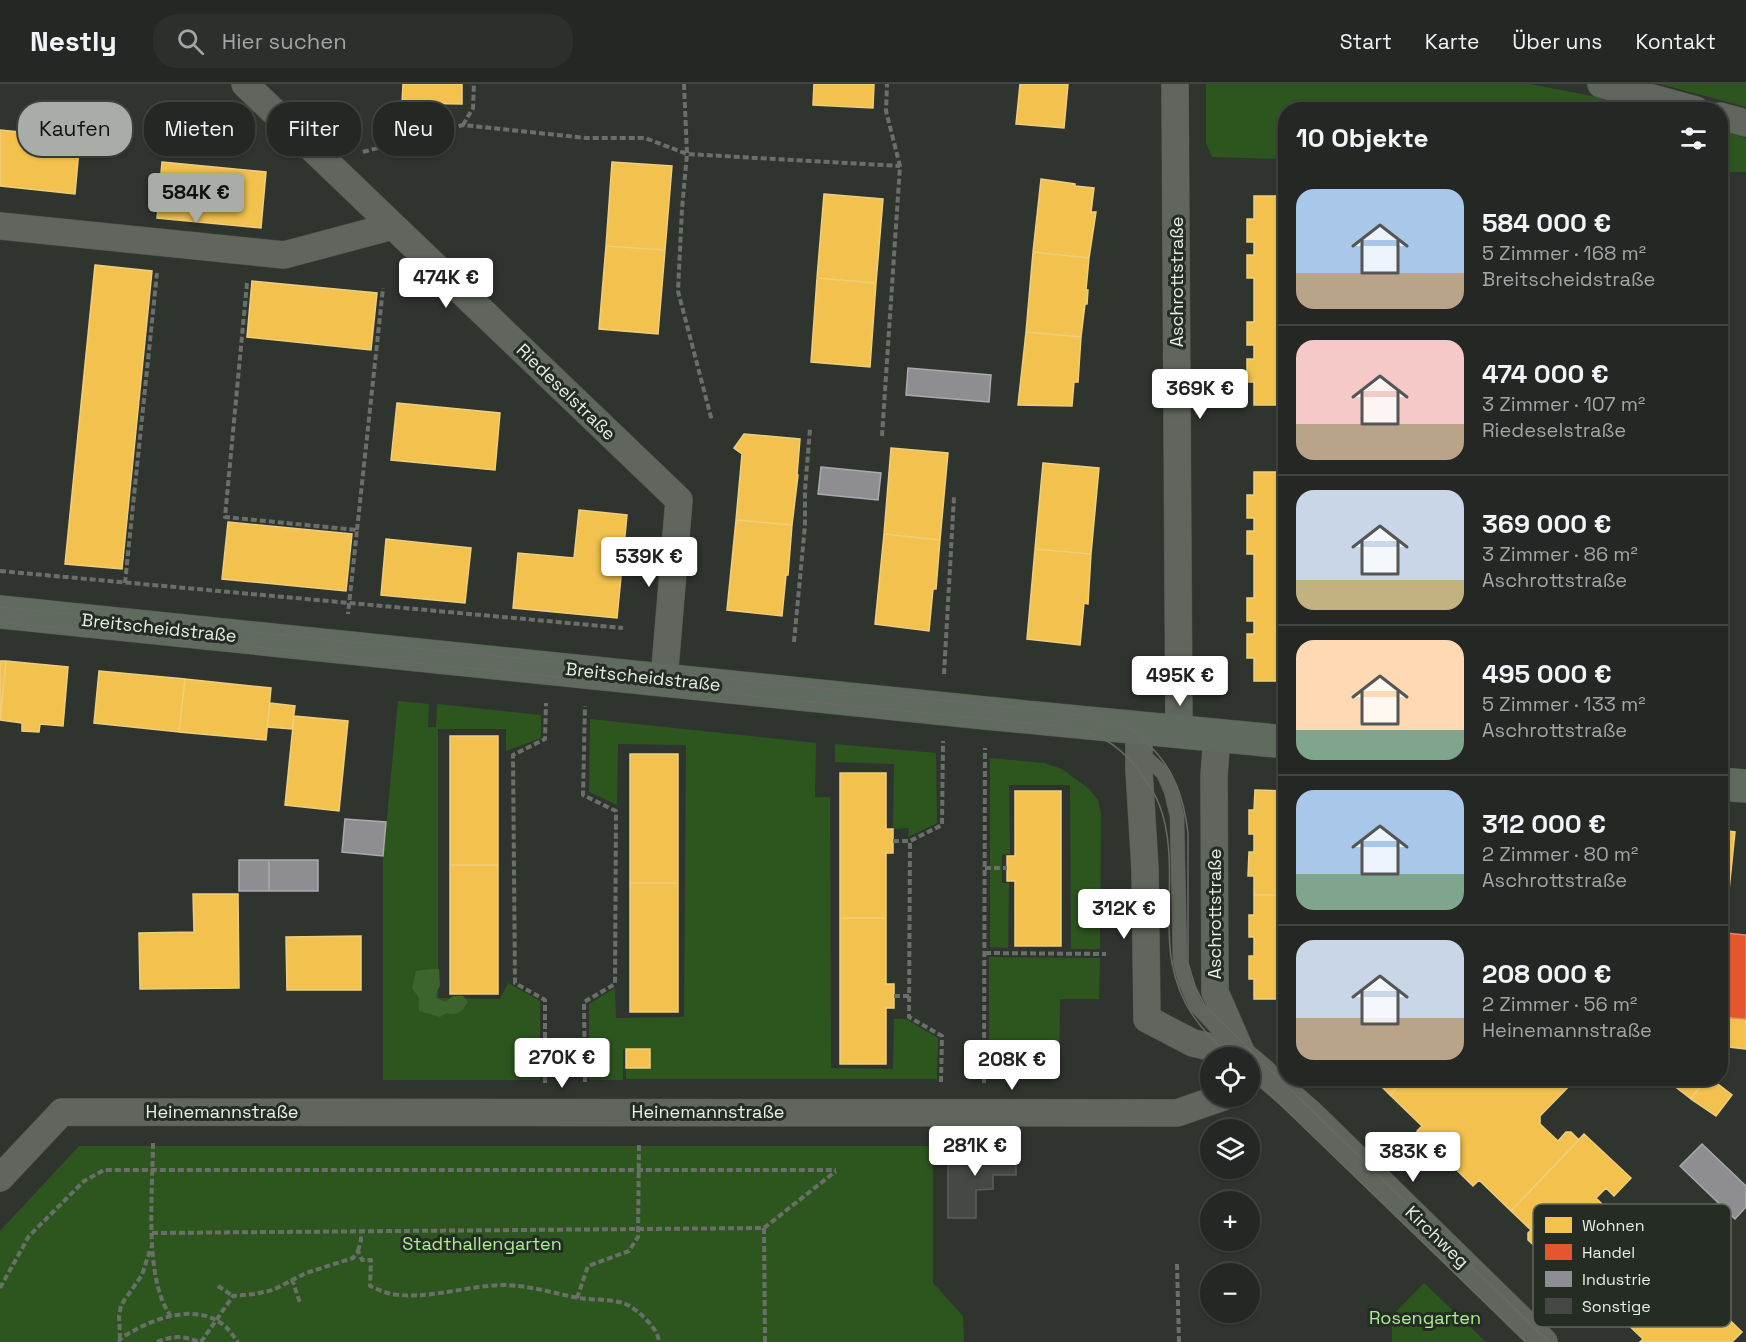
<!DOCTYPE html>
<html lang="de">
<meta charset="utf-8">
<style>
:root{--surface:#242723;--page:#2c2f2b;--text:#f1f3f6;--muted:#a3a5a6;--line:#414441;--accent:#a8ada7}
body{margin:0;font-family:"Space Grotesk",sans-serif;background:var(--page);color:var(--text);height:100vh;display:flex;flex-direction:column;font-size:22px;white-space:nowrap}
*{box-sizing:border-box;margin:0}
p{font-size:20px;color:var(--muted)}
.icon{flex:none;width:33px;height:33px;fill:none;stroke:currentColor;stroke-width:2;stroke-linecap:round;stroke-linejoin:round}
.map{position:relative;flex:1;overflow:hidden}
.sheet{position:absolute;left:1278px;top:18px;width:450px;height:984px;display:flex;flex-direction:column;background:var(--surface);border-radius:24px;box-shadow:0 2px 4px #0004,0 0 0 2px var(--line)}
.sheet>*{flex:none}
.banner{position:absolute;left:18px;top:18px;width:570px;height:54px;display:flex;gap:12px}
.controls{position:absolute;left:1200px;top:963px;display:grid;gap:12px}
.controls a{display:grid;place-items:center;width:60px;height:60px;border-radius:50%;background:var(--surface);box-shadow:0 2px 4px #0004,0 0 0 2px var(--line);font-size:30px}
.price{position:absolute;translate:-50% -51px;padding:0 14px;border-radius:6px;background:#fff;color:#222;font-size:20px;line-height:39px;filter:drop-shadow(0 2px 3px #0008)}
.price::after{content:'';position:absolute;left:50%;top:36px;width:18px;height:14px;margin-left:-9px;background:inherit;clip-path:polygon(0 0,100% 0,50% 100%)}
.price.on{background:var(--accent);color:#111}
ul{padding:0;list-style:none}
li{display:flex;align-items:center;gap:18px;height:150px;padding:0 18px}
li+li{border-top:2px solid var(--line)}
li span{display:grid;place-items:center;flex:none;width:168px;height:120px;border-radius:18px;color:#555}
li>.icon{margin-inline-start:auto}
span .icon{width:72px;height:72px;fill:#fffc;stroke-width:1}
li b{font-size:26px}
h2{display:flex;justify-content:space-between;align-items:center;height:72px;padding:0 18px;font-size:26px}
.tag{padding:0 21px;border-radius:24px;background:var(--surface);box-shadow:0 2px 4px #0004,0 0 0 2px var(--line);font-size:21px;line-height:54px}
.tag.on{background:var(--accent);color:#111}
header{display:flex;align-items:center;gap:36px;box-sizing:border-box;height:84px;padding:0 30px;background:var(--surface);border-bottom:2px solid var(--line)}
header strong{font-size:28px}
nav{display:flex;gap:33px;margin-inline-start:auto;font-size:21px}
.search{width:420px;height:54px;background:var(--page);display:flex;align-items:center;gap:15px;box-sizing:border-box;padding:0 21px;border-radius:24px;color:var(--muted);font-size:22px}
.map>svg:first-child{display:block}
.green{fill:#2d561f}
.forest{fill:#3c652d}
.homes{fill:#f2c14e;stroke:#efce7c;stroke-width:1.5}
.shops{fill:#e4572e;stroke:#e68466;stroke-width:1.5}
.industry{fill:#8d8d92;stroke:#a9aaac;stroke-width:1.5}
.building{fill:#454844;stroke:#595c58;stroke-width:1.5}
.lines{fill:none;stroke-linecap:round;stroke-linejoin:round}
.lane-casing{stroke:#4e514d;stroke-width:15}
.street-casing{stroke:#4e514d;stroke-width:28}
.secondary-casing{stroke:#4e514d;stroke-width:34}
.path{stroke:#6a7069;stroke-width:4;stroke-dasharray:6 3;stroke-linecap:butt}
.lane{stroke:#60665e;stroke-width:14}
.street{stroke:#60665e;stroke-width:27}
.secondary{stroke:#616a5f;stroke-width:33}
.tram{stroke:#666b65;stroke-width:1.5}
.labels{text-anchor:middle;stroke-width:6;stroke-linejoin:round;paint-order:stroke}
.street-label{font-size:18px;fill:#e9eee8;stroke:#252c23}
.park-label{font-size:18px;fill:#abee94;stroke:#252c23}
.key{fill:#252c23;stroke:#60665e;stroke-width:1.5}
.key-label{font-size:16px;fill:#e9eee8}
</style>
<header>
<strong>Nestly</strong>
<div class="search"><svg class="icon" aria-label="search" viewBox="0 0 24 24"><circle cx="10" cy="10" r="6"/><path d="M15 15l6 6"/></svg>Hier suchen</div>
<nav><a>Start</a><a>Karte</a><a>Über uns</a><a>Kontakt</a></nav>
</header>
<div class="map">
<svg width="1746" height="1258" viewBox="0 0 1746 1258">
<rect width="100%" height="100%" fill="#30342f"/>
<path class="green" d="M1206,0H1529L1618,17L1648,25L1286,26L1285,75L1212,73L1206,59Z
M1660,0H1746V23Z
M1725,48L1746,54V88H1721V55Z
M398,617L429,620L428,643H436L437,620L541,631V654L506,667V645H438V914L500,915L508,899L540,917V996H383V776Z
M590,635L816,659L815,713H830L831,984L893,985L894,935H906L938,954L937,995H626V984H650L649,965H623V996H589V920L615,904L616,934L684,933L686,661L618,660L617,721L589,708Z
M835,660L936,669L937,739L908,753L909,744L893,745L894,680L835,678Z
M990,674L1044,679L1062,685L1088,704L1098,716L1101,730L1100,865H1071L1070,701H1009L1010,770L1002,771V799H1009L1008,864L990,863Z
M989,873L1100,874L1099,915H1060L1059,994L989,995Z
M79,1062H933V1199L963,1232L964,1258H0V1147Z
M1424,1199L1486,1258H1392V1232Z"/>
<path class="forest" d="M431,885H439L440,902L437,907L436,914L445,918L453,912H463L468,918C463,926 457,933 447,929L440,933L419,927V914L412,904L416,887Z"/>
<path class="homes" d="M403,0H462V20L402,19Z
M814,0H874L873,24L813,21Z
M1020,0H1068L1064,44L1016,40Z
M0,46L80,54L75,110L0,102Z
M162,78L266,88L261,144L157,134Z
M612,78L672,82L665,166L606,162Z
M1041,95L1075,100V102L1094,104L1091,128H1096L1089,174L1033,168Z
M824,110L883,115L876,199L817,194Z
M1254,112H1286V321H1254V298H1247V275H1254V261H1247V238H1254V194H1247V171H1254V158H1247V135H1254Z
M606,162L665,166L658,250L599,245Z
M1033,168L1089,174L1086,206H1088L1087,220H1085L1081,253L1026,248Z
M95,181L152,187L122,485L65,480Z
M817,194L876,199L870,283L811,278Z
M252,197L377,209L371,266L247,253Z
M1026,248L1081,253L1078,298H1074L1072,322L1018,321Z
M397,319L500,329L495,386L391,376Z
M744,350L800,355L797,391H798L792,441L736,436L742,370L734,364Z
M891,364L948,369L940,456L884,450Z
M1043,379L1099,384L1091,470L1035,465Z
M1254,388H1286V597H1254V574H1247V550H1254V537H1247V514H1254V470H1247V447H1254V434H1247V411H1254Z
M579,426L627,431L617,534L513,524L518,469L574,474Z
M736,436L792,441L788,491H786L782,532L727,526Z
M228,438L352,450L346,507L222,495Z
M884,450L940,456L936,505H933L929,547L875,540Z
M386,455L471,464L465,519L381,511Z
M1035,465L1091,470L1088,520L1084,519L1080,561L1027,555Z
M0,577H6L0,636Z
M6,577L68,583L63,642L40,640L39,648L22,647V639L0,636Z
M99,587L185,595L179,648L94,639Z
M185,595L271,604L266,656L179,648Z
M270,619L295,622L292,645L267,643Z
M294,632L348,637L339,727L285,721Z
M450,652H498V781H450Z
M630,670H678V799H630Z
M840,689H886V745H893V769H886V834H840Z
M1255,706L1286,707V811H1254V792H1248L1249,768H1254V750H1249V726H1254Z
M1015,707H1061V862H1015V797H1007V772H1015Z
M1720,746L1735,748L1728,816L1720,815Z
M450,781H498V910H450Z
M630,799H678V928H630Z
M193,810H238L239,904L140,905L139,849L194,848Z
M1254,811H1286V915H1254V895H1249V872H1254V853H1249V831H1254Z
M840,834H886V900H894V924H886V980H840Z
M361,852V906H287L286,853Z
M1720,933L1746,935V965L1720,962Z
M626,965H650V984H626Z
M1366,994H1406L1390,1011L1375,996L1371,999Z
M1406,994H1571L1574,997L1540,1032V1040L1558,1057L1566,1048H1571L1579,1056L1511,1127L1479,1096L1473,1102L1417,1047L1422,1042L1390,1011Z
M1664,994H1706L1691,1015Z
M1706,994H1710L1732,1011L1716,1032L1691,1015Z
M1584,1050L1631,1094L1614,1112L1606,1104L1596,1114L1619,1137L1572,1186L1551,1166L1549,1168L1542,1169L1528,1156V1149L1531,1146L1511,1127Z
M1622,1133L1652,1163L1650,1165L1662,1178L1672,1168L1669,1166L1690,1145L1704,1158L1711,1161L1714,1168L1727,1181L1707,1202L1705,1199L1696,1209L1708,1221L1711,1218L1742,1248L1732,1258H1640L1643,1255L1619,1232L1613,1238L1582,1208L1589,1202L1572,1186Z"/>
<path class="shops" d="M1725,849L1746,851V935L1720,933V890Z"/>
<path class="industry" d="M908,284L991,291L989,318L906,311Z
M821,383L881,389L878,416L818,410Z
M345,735L386,738L383,772L342,768Z
M239,776H269V807H239Z
M269,776H318V807H269Z
M1702,1060L1746,1102V1123L1735,1135L1680,1082Z"/>
<path class="building" d="M1016,1065V1091H993V1105L976,1106V1134H948V1066Z"/>
<g class="lines">
<defs>
<path id="lane" d="M1140,668L1163,689L1171,707L1177,732L1180,877L1185,897L1196,922L1228,956"/>
<path id="street" d="M245,0L679,416L664,596
M1175,0L1179,648
M1601,0L1696,26
M1720,32L1746,39
M0,142L284,171L393,142
M1139,645V686L1145,785L1147,935L1193,959L1242,970
M1217,652L1214,692L1215,908L1242,970L1246,974
M1250,977L1310,1029L1544,1258
M0,1094L62,1028L1177,1029L1226,1012"/>
<path id="secondary" d="M0,528L985,629L1286,658
M1720,700L1746,702"/>
</defs>
<use href="#lane" class="lane-casing"/>
<use href="#street" class="street-casing"/>
<use href="#secondary" class="secondary-casing"/>
<path class="path" d="M684,0L687,70L682,125L678,207L712,337
M463,41L473,24L474,0
M363,68L463,41L586,54H645L687,70L900,82
M247,199L225,433L357,446L348,530
M882,352L900,82L886,27L887,0
M357,446L383,204
M0,487L623,544
M125,499L157,189
M794,558L805,441V406L810,345
M944,590L954,413
M893,757H910
M985,784H1007
M985,869L1106,870
M894,912H909
M585,998L584,918L615,900L616,727L583,711L585,622
M941,998L942,952L909,933L910,757L942,741L943,657
M545,999V916L515,899L513,671L545,655L546,619
M984,999L985,664
M153,1059C153,1104 143,1196 171,1232
M764,1144L765,1258
M152,1149L764,1144L836,1087
M358,1167L361,1156V1147
M1177,1180L1179,1258
M292,1195L300,1219
M218,1202L233,1212
M0,1204L29,1152L84,1097L104,1086H836
M577,1214L588,1182L629,1167L638,1153L639,1060
M120,1255L119,1232L121,1221L142,1191L151,1163
M119,1258L120,1255C148,1236 196,1216 226,1243C230,1247 234,1253 238,1258
M157,1258C171,1252 184,1251 198,1258
M201,1258L233,1212L254,1210L273,1206L306,1189L353,1174L358,1167L362,1176H371L370,1202C377,1205 385,1209 392,1210C430,1216 467,1201 506,1201C531,1202 554,1209 578,1214C592,1216 609,1215 623,1219C636,1223 659,1245 659,1258"/>
<use href="#lane" class="lane"/>
<use href="#street" class="street"/>
<use href="#secondary" class="secondary"/>
<path class="tram" d="M0,523L1061,628C1086,633 1114,637 1137,649C1142,652 1146,658 1150,662C1175,686 1184,716 1188,749V879L1195,902L1205,922L1549,1258
M0,538L1005,637C1035,640 1067,641 1095,651C1111,657 1128,672 1138,685C1146,696 1154,707 1159,720C1173,755 1169,796 1169,833C1169,848 1169,864 1172,879C1180,922 1200,944 1231,974
M1250,991L1526,1258"/>
</g>
<g class="labels">
<g class="street-label">
<text transform="translate(1177 198) rotate(-90)" y="6">Aschrottstraße</text>
<text transform="translate(566 308) rotate(44)" y="6">Riedeselstraße</text>
<text transform="translate(159 544) rotate(6)" y="6">Breitscheidstraße</text>
<text transform="translate(643 593) rotate(6)" y="6">Breitscheidstraße</text>
<text transform="translate(1215 830) rotate(-90)" y="6">Aschrottstraße</text>
<text x="222" y="1034">Heinemannstraße</text>
<text x="708" y="1034">Heinemannstraße</text>
<text transform="translate(1437 1153) rotate(44)" y="6">Kirchweg</text>
</g>
<g class="park-label">
<text x="482" y="1166">Stadthallengarten</text>
<text x="1425" y="1240">Rosengarten</text>
</g>
</g>
<rect x="1533" y="1120" width="198" height="123" rx="9" class="key"/>
<rect x="1545" y="1133" width="27" height="16" fill="#f2c14e"/>
<rect x="1545" y="1160" width="27" height="16" fill="#e4572e"/>
<rect x="1545" y="1187" width="27" height="16" fill="#8d8d92"/>
<rect x="1545" y="1214" width="27" height="16" fill="#454844"/>
<g class="key-label">
<text x="1582" y="1147">Wohnen</text>
<text x="1582" y="1174">Handel</text>
<text x="1582" y="1201">Industrie</text>
<text x="1582" y="1228">Sonstige</text>
</g>
</svg>
<div class="controls">
<a><svg class="icon" aria-label="locate" viewBox="0 0 24 24"><circle cx="12" cy="12" r="6"/><path d="M12 2v4M12 18v4M2 12h4M18 12h4"/></svg></a>
<a><svg class="icon" aria-label="layers" viewBox="0 0 24 24"><path d="M12 4l9 5-9 5-9-5zM3 14l9 5 9-5"/></svg></a>
<a>+</a>
<a>−</a>
</div>
<b class="price on" style="left:196px;top:140px">584K €</b>
<b class="price" style="left:446px;top:225px">474K €</b>
<b class="price" style="left:1200px;top:336px">369K €</b>
<b class="price" style="left:649px;top:504px">539K €</b>
<b class="price" style="left:1180px;top:623px">495K €</b>
<b class="price" style="left:1124px;top:856px">312K €</b>
<b class="price" style="left:562px;top:1005px">270K €</b>
<b class="price" style="left:1012px;top:1007px">208K €</b>
<b class="price" style="left:975px;top:1093px">281K €</b>
<b class="price" style="left:1413px;top:1099px">383K €</b>
<div class="banner">
<a class="tag on">Kaufen</a>
<a class="tag">Mieten</a>
<a class="tag">Filter</a>
<a class="tag">Neu</a>
</div>
<section class="sheet">
<h2>10 Objekte<svg class="icon" aria-label="filters" viewBox="0 0 24 24"><path d="M4 7h16M4 17h16"/><circle cx="9" cy="7" r="2"/><circle cx="15" cy="17" r="2"/></svg></h2>
<ul>
<li><span style="background:linear-gradient(#a9c7e8 70%,#b9a48a 0)"><svg class="icon" aria-label="home" viewBox="0 0 24 24"><path d="M3 11l9-7 9 7M6 9v11h12V9"/></svg></span><div><b>584 000 €</b><p>5 Zimmer · 168 m²</p><p>Breitscheidstraße</p></div></li>
<li><span style="background:linear-gradient(#f6c9c9 70%,#b9a48a 0)"><svg class="icon" aria-label="home" viewBox="0 0 24 24"><path d="M3 11l9-7 9 7M6 9v11h12V9"/></svg></span><div><b>474 000 €</b><p>3 Zimmer · 107 m²</p><p>Riedeselstraße</p></div></li>
<li><span style="background:linear-gradient(#c9d6e8 75%,#c2b280 0)"><svg class="icon" aria-label="home" viewBox="0 0 24 24"><path d="M3 11l9-7 9 7M6 9v11h12V9"/></svg></span><div><b>369 000 €</b><p>3 Zimmer · 86 m²</p><p>Aschrottstraße</p></div></li>
<li><span style="background:linear-gradient(#ffd9b3 75%,#7fa58c 0)"><svg class="icon" aria-label="home" viewBox="0 0 24 24"><path d="M3 11l9-7 9 7M6 9v11h12V9"/></svg></span><div><b>495 000 €</b><p>5 Zimmer · 133 m²</p><p>Aschrottstraße</p></div></li>
<li><span style="background:linear-gradient(#a9c7e8 70%,#7fa58c 0)"><svg class="icon" aria-label="home" viewBox="0 0 24 24"><path d="M3 11l9-7 9 7M6 9v11h12V9"/></svg></span><div><b>312 000 €</b><p>2 Zimmer · 80 m²</p><p>Aschrottstraße</p></div></li>
<li><span style="background:linear-gradient(#c9d6e8 65%,#b9a48a 0)"><svg class="icon" aria-label="home" viewBox="0 0 24 24"><path d="M3 11l9-7 9 7M6 9v11h12V9"/></svg></span><div><b>208 000 €</b><p>2 Zimmer · 56 m²</p><p>Heinemannstraße</p></div></li>
</ul>
</section>
</div>
